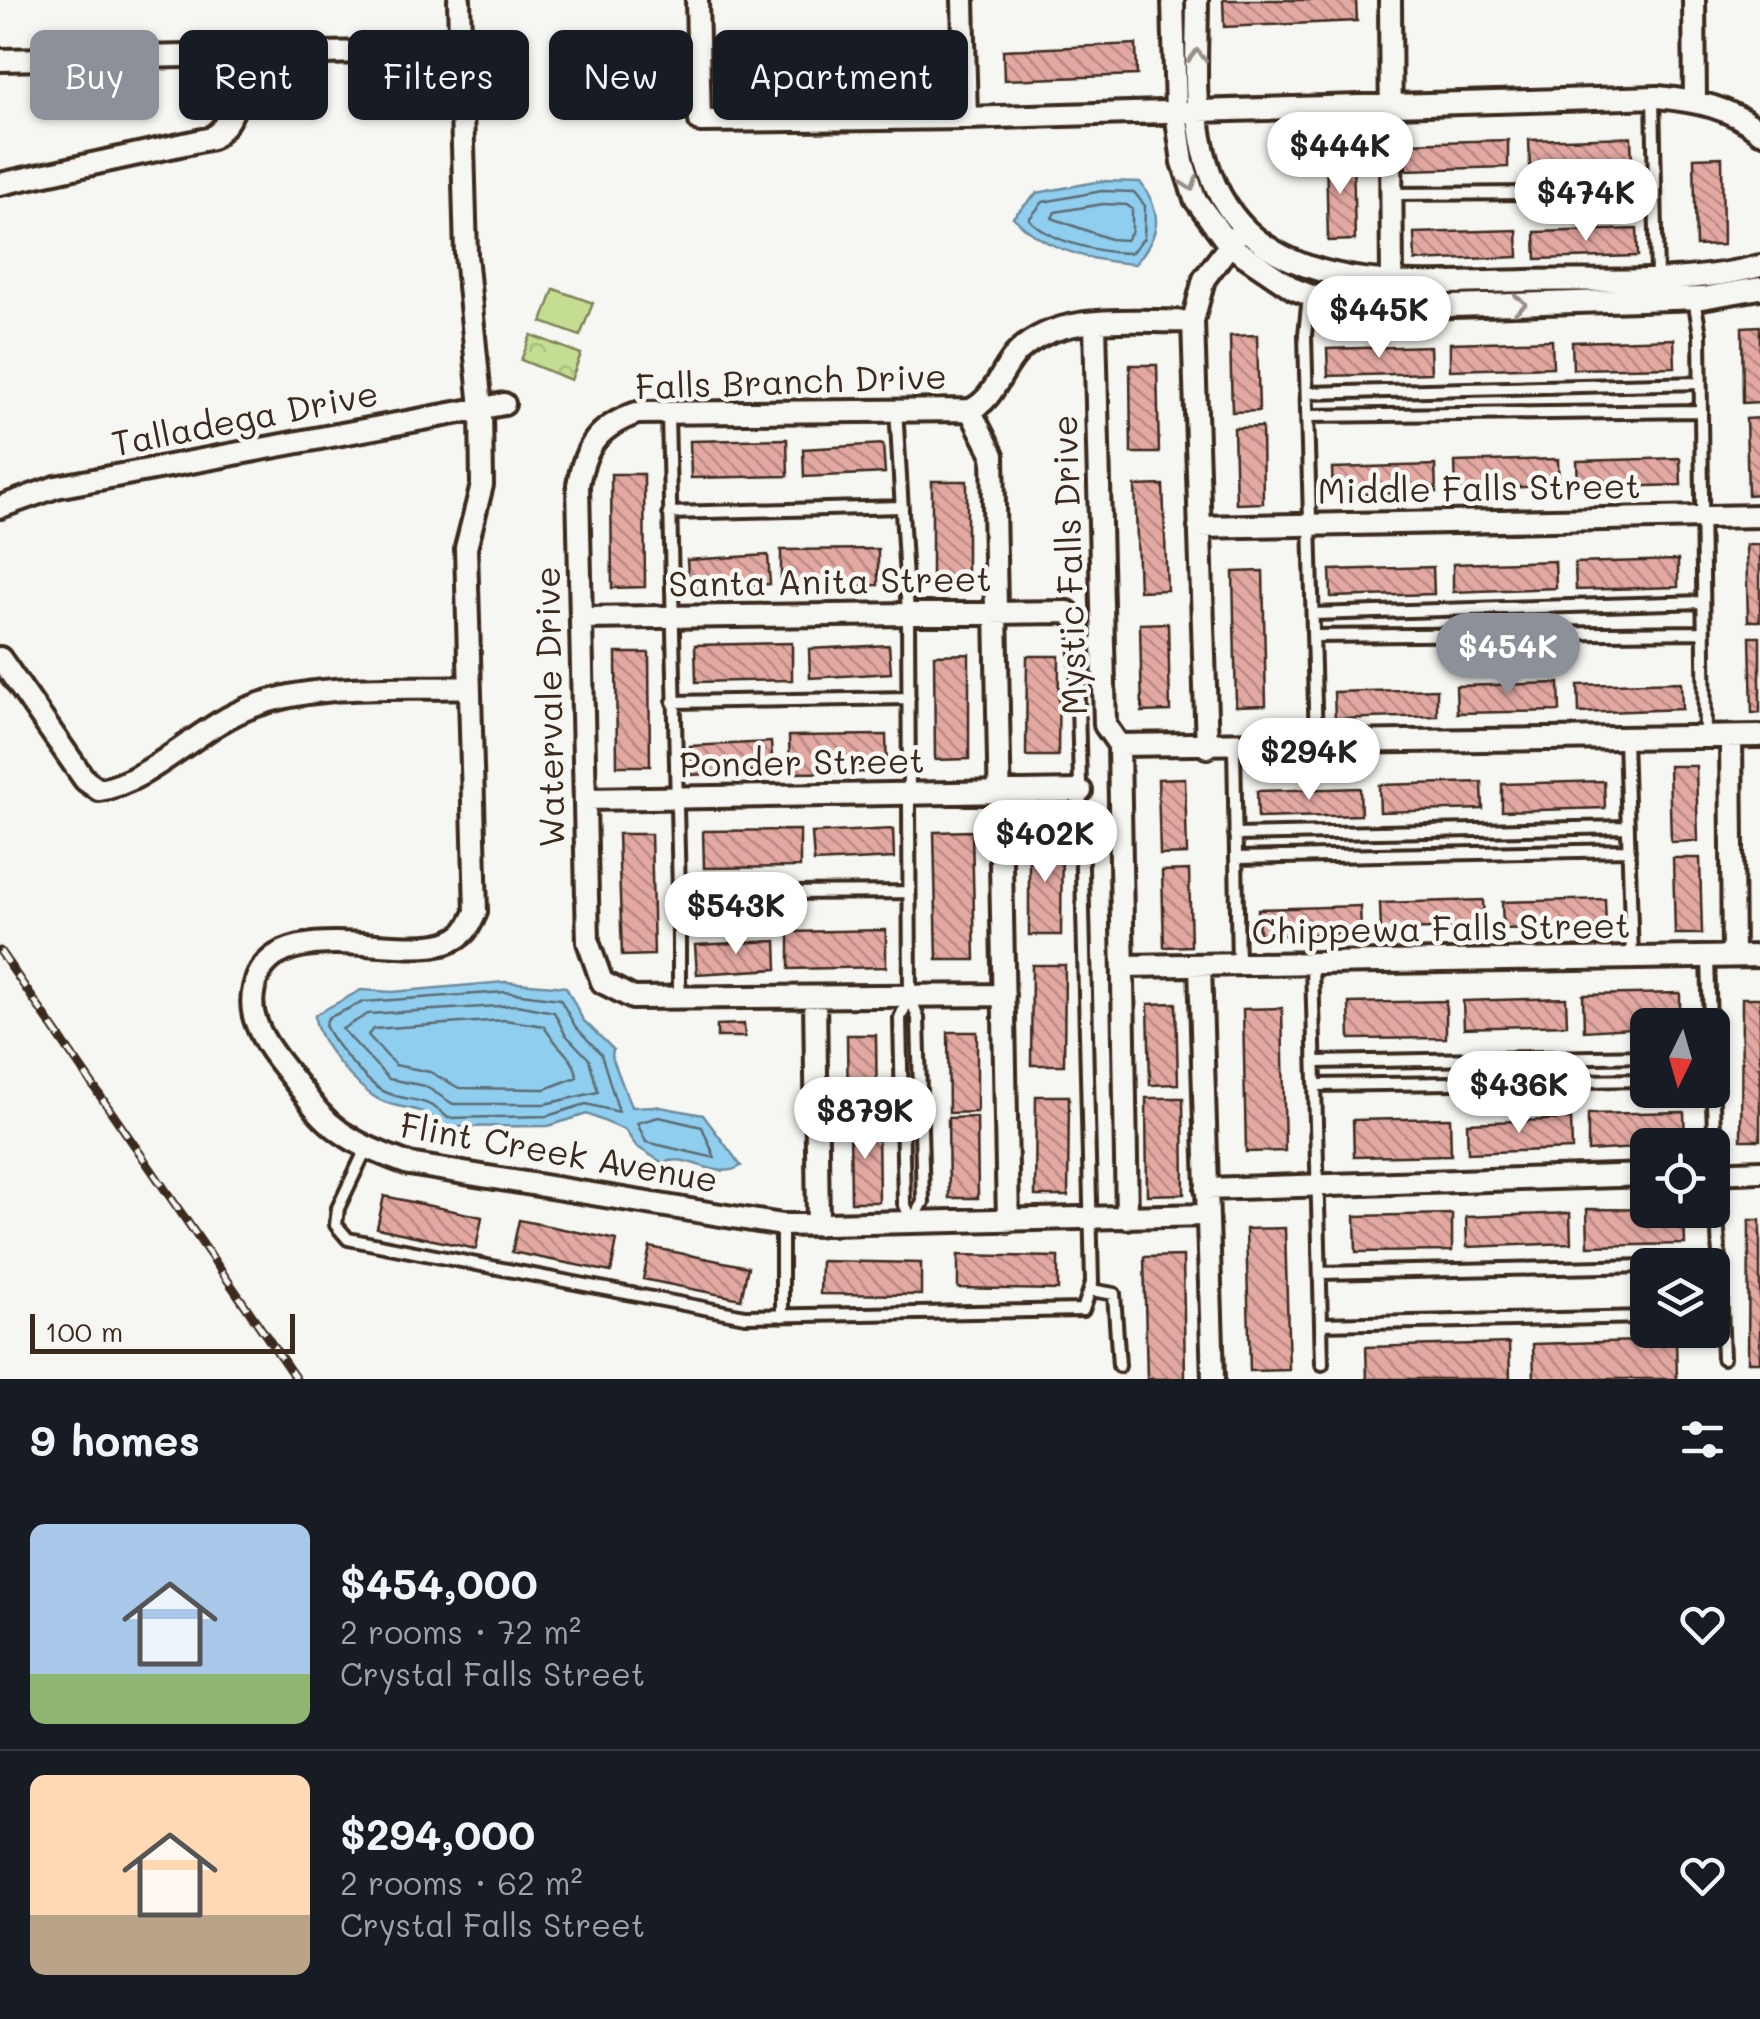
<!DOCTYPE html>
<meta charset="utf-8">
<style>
:root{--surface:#171b24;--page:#242831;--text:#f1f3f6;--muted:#9ea1a6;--line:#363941;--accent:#8c9099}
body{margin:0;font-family:Mali,sans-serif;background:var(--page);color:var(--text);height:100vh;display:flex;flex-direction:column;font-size:38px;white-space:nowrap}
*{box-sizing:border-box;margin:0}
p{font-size:32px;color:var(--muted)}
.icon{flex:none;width:55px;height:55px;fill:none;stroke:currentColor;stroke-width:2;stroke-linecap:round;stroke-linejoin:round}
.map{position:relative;height:1379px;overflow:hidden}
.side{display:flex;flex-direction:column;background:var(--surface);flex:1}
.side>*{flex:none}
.top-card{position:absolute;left:30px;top:30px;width:1000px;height:90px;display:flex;gap:20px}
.needle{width:65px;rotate:185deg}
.tools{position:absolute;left:1630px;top:1008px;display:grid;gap:20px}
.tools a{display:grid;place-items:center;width:100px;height:100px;border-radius:15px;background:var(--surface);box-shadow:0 2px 8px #0004;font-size:50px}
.scale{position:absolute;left:30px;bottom:25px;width:265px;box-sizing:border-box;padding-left:10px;border:5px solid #3b2a1e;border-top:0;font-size:28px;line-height:35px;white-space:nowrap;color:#3b2a1e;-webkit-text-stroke:8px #f6f6f2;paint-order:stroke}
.price{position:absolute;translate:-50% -85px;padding:0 22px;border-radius:35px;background:#fff;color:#222;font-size:32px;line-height:65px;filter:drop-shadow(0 2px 5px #0008)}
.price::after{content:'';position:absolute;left:50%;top:60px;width:30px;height:22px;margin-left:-15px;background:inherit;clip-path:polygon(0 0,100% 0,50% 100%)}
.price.active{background:var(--accent);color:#fff}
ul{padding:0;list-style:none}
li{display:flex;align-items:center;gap:30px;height:250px;padding:0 30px}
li+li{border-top:2px solid var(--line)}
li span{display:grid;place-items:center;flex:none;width:280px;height:200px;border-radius:15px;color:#555}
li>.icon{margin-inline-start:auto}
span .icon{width:120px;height:120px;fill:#fffc;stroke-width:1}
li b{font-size:42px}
h2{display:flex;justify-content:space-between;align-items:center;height:120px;padding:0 30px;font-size:42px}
.chip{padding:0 35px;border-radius:15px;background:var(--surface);box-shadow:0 2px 8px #0004;font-size:35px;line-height:90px}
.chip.active{background:var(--accent);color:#fff}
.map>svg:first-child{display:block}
.forest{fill:url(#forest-crowns);stroke:#808458;stroke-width:2.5}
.pitch{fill:#c4dd93;stroke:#808458;stroke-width:2.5}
.water{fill:#90cef0;stroke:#6e8c9c;stroke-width:2.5}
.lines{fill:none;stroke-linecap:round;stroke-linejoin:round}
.shore{stroke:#5d6c72;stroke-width:2.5}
.building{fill:url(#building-back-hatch);stroke:#3b2a1e;stroke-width:2.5}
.service-casing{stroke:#3b2a1e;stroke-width:18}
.minor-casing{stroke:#3b2a1e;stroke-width:28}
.service{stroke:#f6f6f2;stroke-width:10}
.minor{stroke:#f6f6f2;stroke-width:20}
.rail-casing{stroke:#3b2a1e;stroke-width:9}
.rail{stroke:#f6f6f2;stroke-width:5;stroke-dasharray:15;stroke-linecap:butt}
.oneway{stroke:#989088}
.labels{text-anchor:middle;stroke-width:9;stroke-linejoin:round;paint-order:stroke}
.street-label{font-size:35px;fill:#3b2a1e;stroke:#f6f6f2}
</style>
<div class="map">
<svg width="1760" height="1379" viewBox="0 0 1760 1379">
<defs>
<pattern id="forest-crowns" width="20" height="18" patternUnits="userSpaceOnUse" patternTransform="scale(2.5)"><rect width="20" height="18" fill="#c4dd93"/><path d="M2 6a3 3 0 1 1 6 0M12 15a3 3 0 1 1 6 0" fill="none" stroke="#a9be7e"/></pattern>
<pattern id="building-back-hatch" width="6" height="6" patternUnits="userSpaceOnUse" patternTransform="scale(2.5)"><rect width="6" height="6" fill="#e3a8a2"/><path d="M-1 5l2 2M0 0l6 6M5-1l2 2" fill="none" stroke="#b98983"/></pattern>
</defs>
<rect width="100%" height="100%" fill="#f6f6f2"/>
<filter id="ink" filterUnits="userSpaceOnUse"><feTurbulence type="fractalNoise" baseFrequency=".01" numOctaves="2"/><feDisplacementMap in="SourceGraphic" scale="20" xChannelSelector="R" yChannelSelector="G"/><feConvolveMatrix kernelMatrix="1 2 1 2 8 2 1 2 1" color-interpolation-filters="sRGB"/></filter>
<g filter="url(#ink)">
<path class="forest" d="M531,335L581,354L571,380L521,360Z"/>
<path class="pitch" d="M554,289L593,303L580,336L542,322Z"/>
<path class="water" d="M1101,181L1140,182C1164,214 1160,235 1135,264C1091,261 1043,249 1013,217L1037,193Z
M505,982L566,987L583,1020L613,1049L612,1057L631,1107L655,1106L703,1115L741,1166C715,1182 687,1151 663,1163L636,1146L625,1130L587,1114L548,1126L443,1127C418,1102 407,1113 380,1100C358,1090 314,1039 315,1015L361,990L392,992Z"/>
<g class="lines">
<path class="shore" d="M1102,191L1134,192L1145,206L1144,238L1131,253C1101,253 1049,242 1029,219L1043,202Z
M1103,204L1127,205L1132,209V232L1126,240L1110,239L1052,218L1055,212Z
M505,992L560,999L575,1026L601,1054L619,1112L586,1104L547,1116L448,1118C423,1094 410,1104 383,1091C366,1082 333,1043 325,1025L328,1018L363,1002Z
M516,1005L554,1012L565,1034L589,1059L598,1092L545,1104H453L425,1086L389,1079L342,1029L368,1014Z
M505,1020L544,1026C553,1045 576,1057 577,1077L545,1089L459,1088L430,1072L395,1065L368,1035L373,1029Z
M659,1117L702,1127L715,1158L646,1142L637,1123Z"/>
</g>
<path class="building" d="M1223,0H1356L1357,21L1224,27Z
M1136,44L1137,75L1004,80L1003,50Z
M1631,137L1632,164L1530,167L1529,140Z
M1508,140V167L1406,170L1405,143Z
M1326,153H1353L1355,240L1328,241Z
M1722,157L1723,245L1696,246L1694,158Z
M1637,229L1638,256L1536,259L1535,232Z
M1517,230L1518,257L1415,261L1414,233Z
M1760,326V402L1743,403L1742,327Z
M1257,335L1259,411L1232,412L1230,336Z
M1674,339L1675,367L1573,369L1572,342Z
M1552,340L1553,367L1450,370V343Z
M1430,346L1431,373L1328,376L1327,349Z
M1130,365H1157L1159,453H1131Z
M1760,418V494L1748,495L1746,419Z
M1262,427L1263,503L1236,504L1234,428Z
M787,439L788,476L691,478L690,441Z
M883,444L885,473L804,477L803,449Z
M1680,458L1681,485L1578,488L1577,461Z
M1558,459L1559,486L1456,489L1455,462Z
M1435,465L1436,492L1333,495L1332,468Z
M611,474H644L645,587L612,588Z
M932,481H967V586H932Z
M1163,485L1167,590L1139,591L1135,486Z
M1746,545H1760V621H1748Z
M878,549V585L781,587V550Z
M768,555L770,584L689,588L687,560Z
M1678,560V587L1576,590L1575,563Z
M1555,561L1556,588L1453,592V564Z
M1433,567L1434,594L1331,597L1330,570Z
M1263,571L1266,705L1236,706L1233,572Z
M1168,623L1170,711L1142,712L1140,624Z
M1750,637H1760V713H1752Z
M792,643V680L696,682L695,645Z
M889,645L891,673L810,678L809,649Z
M616,653H649L650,766H617Z
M969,654V759L935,760L934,655Z
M1027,656H1059L1058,756H1026Z
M1681,682L1682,709L1579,713L1578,685Z
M1559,683L1560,711L1457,713L1456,686Z
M1437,689V716L1335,719L1334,692Z
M886,735L887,772L790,773L789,736Z
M771,742L773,770L692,775L690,746Z
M1669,766H1696L1698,841L1671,842Z
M1185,778L1187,854L1160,855L1158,779Z
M1604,781L1605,808L1502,811V784Z
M1482,782L1483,809L1380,812L1379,785Z
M1360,788L1361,815L1258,818L1257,791Z
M893,829L894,858L814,862L812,833Z
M800,830V867L704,868L703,831Z
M972,831L975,960H937L934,832Z
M618,834H651L654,955L622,956Z
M1029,835H1062L1061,935H1029Z
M1673,858H1700L1702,934H1675Z
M1189,870L1191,946L1164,947L1162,871Z
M1605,899L1606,926L1503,929L1502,902Z
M1483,900L1484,927L1381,931L1380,903Z
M1360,906L1361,933L1259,936L1258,909Z
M886,930V967L789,969V932Z
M776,941L777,969L697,974L695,945Z
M1032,965H1065L1064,1065H1031Z
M1680,993V1025L1584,1031L1583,995Z
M1566,998L1567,1025L1464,1028L1463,1001Z
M1742,998H1760V1140H1741Z
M1446,1001V1038L1350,1039L1349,1003Z
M1176,1003L1178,1084L1150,1085L1148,1004Z
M1282,1008L1285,1151L1246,1152L1243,1009Z
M744,1024L745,1037H717V1025Z
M948,1032H977V1112L949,1113Z
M847,1035H876L877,1115H848Z
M1036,1096H1069L1068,1196H1035Z
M1146,1098H1183L1184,1194L1147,1195Z
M1684,1112L1685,1145L1588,1151V1114Z
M977,1117L978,1198H949L948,1118Z
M1450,1118L1451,1155L1354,1157L1353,1120Z
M1571,1119L1572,1149L1468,1153L1467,1123Z
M850,1122H878L879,1202H851Z
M384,1196L482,1217L476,1249L377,1228Z
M1587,1209L1684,1210L1685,1244L1588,1246Z
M1570,1213L1571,1243L1467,1247L1466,1217Z
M1452,1214V1251L1356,1252L1355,1216Z
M519,1220L617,1240L611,1272L512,1252Z
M1749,1220H1760V1362H1748Z
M1285,1228L1289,1370L1250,1371L1246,1229Z
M650,1247L748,1267L741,1299L643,1279Z
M958,1255L1058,1257V1290L958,1288Z
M1183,1256L1185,1379H1147L1144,1257Z
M821,1261L921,1263V1295L820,1294Z
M1676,1340L1677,1379H1534L1533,1344Z
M1509,1343L1510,1379H1367L1366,1347Z"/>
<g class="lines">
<defs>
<path id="service" d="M1653,98L1657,277
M1392,194L1655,192
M1309,296L1305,335L1316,743
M1694,299L1700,334L1705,736
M1307,393L1700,383
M896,408L908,614L910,996L918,1018L923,1202L913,1220
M668,414L679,894
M1308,416L1700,411
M669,513L902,507
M1313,614L1703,602
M1314,636L1703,632
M673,702L909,698
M1625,739L1632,957
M1234,746L1238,965
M1235,835L1628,827
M1236,858L1629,850
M1708,958L1710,1025
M1312,964L1322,1364
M909,997L900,1018L904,1203L912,1221
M679,998V894L909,892
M1315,1062L1648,1056
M1712,1079L1723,1358
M1315,1085L1648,1080
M366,1149L338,1208L336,1225L348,1239L745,1316L1083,1310L1092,1283L1076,620
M782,1226V1316
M1320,1273L1648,1266
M1091,1290L1114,1294L1119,1366
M1321,1324L1648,1317"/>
<path id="minor" d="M459,0L466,255L481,408L482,485L466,548L476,912C469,928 464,937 446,943C394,959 271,912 254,988C251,1000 252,1013 257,1025C267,1051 293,1077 309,1100C334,1136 370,1150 409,1164L782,1225L1207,1215
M697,0L700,121L966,118L1658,97C1696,101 1731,107 1760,132
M963,0L966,118
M1173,0L1176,112L1183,162L1195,199L1229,245L1294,289L1327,302L1393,308L1702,298L1760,288
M1197,0C1197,49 1192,104 1204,152C1240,302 1407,284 1525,281C1601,279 1686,286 1760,266
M1390,0L1392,282
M1694,0L1695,101
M0,60L460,50
M0,184L212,138C241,114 239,90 239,55
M1095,324L1105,725L1119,745L1127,1218
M970,410L993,455L1008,1221
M0,507L56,487L504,404
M1199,527L1760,516
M582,618L1068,612L1076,620
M0,658L85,780L99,790C150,783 201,724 254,706C320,682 398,690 468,687
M1731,737L1733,956
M1119,745L1760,736
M1207,747L1193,321L1204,279L1237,235
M585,799L1081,791
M1124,966L1760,956
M1200,966L1213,1379
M1004,995L633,998L602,982L588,942L578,485C585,446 598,427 637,413L970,410C995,400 1001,368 1019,351C1062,310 1139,323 1193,321
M815,997L818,1225
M1712,1173L1760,1171
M1206,1189L1648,1175"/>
</defs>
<use href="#service" class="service-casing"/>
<use href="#minor" class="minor-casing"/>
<use href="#service" class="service"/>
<use href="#minor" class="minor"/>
<defs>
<path id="rail" d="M0,951L296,1379"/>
</defs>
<use href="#rail" class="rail-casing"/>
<use href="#rail" class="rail"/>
</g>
<defs><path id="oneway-chevron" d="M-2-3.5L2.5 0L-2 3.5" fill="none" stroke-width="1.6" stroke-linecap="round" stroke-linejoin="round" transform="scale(2.5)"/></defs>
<g class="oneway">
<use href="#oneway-chevron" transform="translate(1197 56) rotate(-91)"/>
<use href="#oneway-chevron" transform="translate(1190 184) rotate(70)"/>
<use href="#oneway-chevron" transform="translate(1520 304) rotate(-2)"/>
</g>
</g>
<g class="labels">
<g class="street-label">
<text transform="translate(791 382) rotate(-2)" y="12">Falls Branch Drive</text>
<text transform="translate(245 419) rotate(-11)" y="12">Talladega Drive</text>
<text transform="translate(1479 489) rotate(-1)" y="12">Middle Falls Street</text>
<text transform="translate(1070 565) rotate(-92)" y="12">Mystic Falls Drive</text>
<text transform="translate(830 582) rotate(-1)" y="12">Santa Anita Street</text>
<text transform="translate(550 707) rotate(-91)" y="12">Watervale Drive</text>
<text transform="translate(802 763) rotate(-1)" y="12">Ponder Street</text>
<text transform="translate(1441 929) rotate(-1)" y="12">Chippewa Falls Street</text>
<text transform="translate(559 1153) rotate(10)" y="12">Flint Creek Avenue</text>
</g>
</g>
</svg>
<div class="tools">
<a><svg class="needle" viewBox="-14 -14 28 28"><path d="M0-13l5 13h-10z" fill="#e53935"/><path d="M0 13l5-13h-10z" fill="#9ea1a6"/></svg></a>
<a><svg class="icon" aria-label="locate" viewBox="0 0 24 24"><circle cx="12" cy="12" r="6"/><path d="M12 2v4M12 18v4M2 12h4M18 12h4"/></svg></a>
<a><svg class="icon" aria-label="layers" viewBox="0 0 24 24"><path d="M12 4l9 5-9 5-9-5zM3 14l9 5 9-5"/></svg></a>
</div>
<div class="scale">100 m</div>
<b class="price" style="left:1340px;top:197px">$444K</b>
<b class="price" style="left:1586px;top:244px">$474K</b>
<b class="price" style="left:1379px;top:361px">$445K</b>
<b class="price active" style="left:1508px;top:698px">$454K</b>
<b class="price" style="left:1309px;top:803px">$294K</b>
<b class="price" style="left:1045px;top:885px">$402K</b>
<b class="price" style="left:736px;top:957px">$543K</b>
<b class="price" style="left:1519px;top:1136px">$436K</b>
<b class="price" style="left:865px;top:1162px">$879K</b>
<div class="top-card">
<a class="chip active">Buy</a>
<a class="chip">Rent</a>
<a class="chip">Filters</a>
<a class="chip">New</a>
<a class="chip">Apartment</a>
</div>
</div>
<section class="side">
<h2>9 homes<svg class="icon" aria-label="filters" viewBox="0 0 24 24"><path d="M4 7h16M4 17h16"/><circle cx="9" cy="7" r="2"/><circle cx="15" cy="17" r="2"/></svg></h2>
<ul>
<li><span style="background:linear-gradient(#a9c7e8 75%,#8fb573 0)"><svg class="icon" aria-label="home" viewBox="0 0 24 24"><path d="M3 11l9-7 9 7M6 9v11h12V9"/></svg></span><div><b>$454,000</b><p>2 rooms · 72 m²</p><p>Crystal Falls Street</p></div><svg class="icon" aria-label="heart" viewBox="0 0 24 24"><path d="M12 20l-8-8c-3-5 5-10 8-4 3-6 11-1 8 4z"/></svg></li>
<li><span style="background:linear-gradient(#ffd9b3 70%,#b9a48a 0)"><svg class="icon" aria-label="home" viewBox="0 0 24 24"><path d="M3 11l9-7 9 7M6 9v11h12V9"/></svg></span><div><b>$294,000</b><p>2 rooms · 62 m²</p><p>Crystal Falls Street</p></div><svg class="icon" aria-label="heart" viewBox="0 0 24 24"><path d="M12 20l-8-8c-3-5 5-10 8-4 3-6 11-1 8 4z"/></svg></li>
</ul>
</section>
